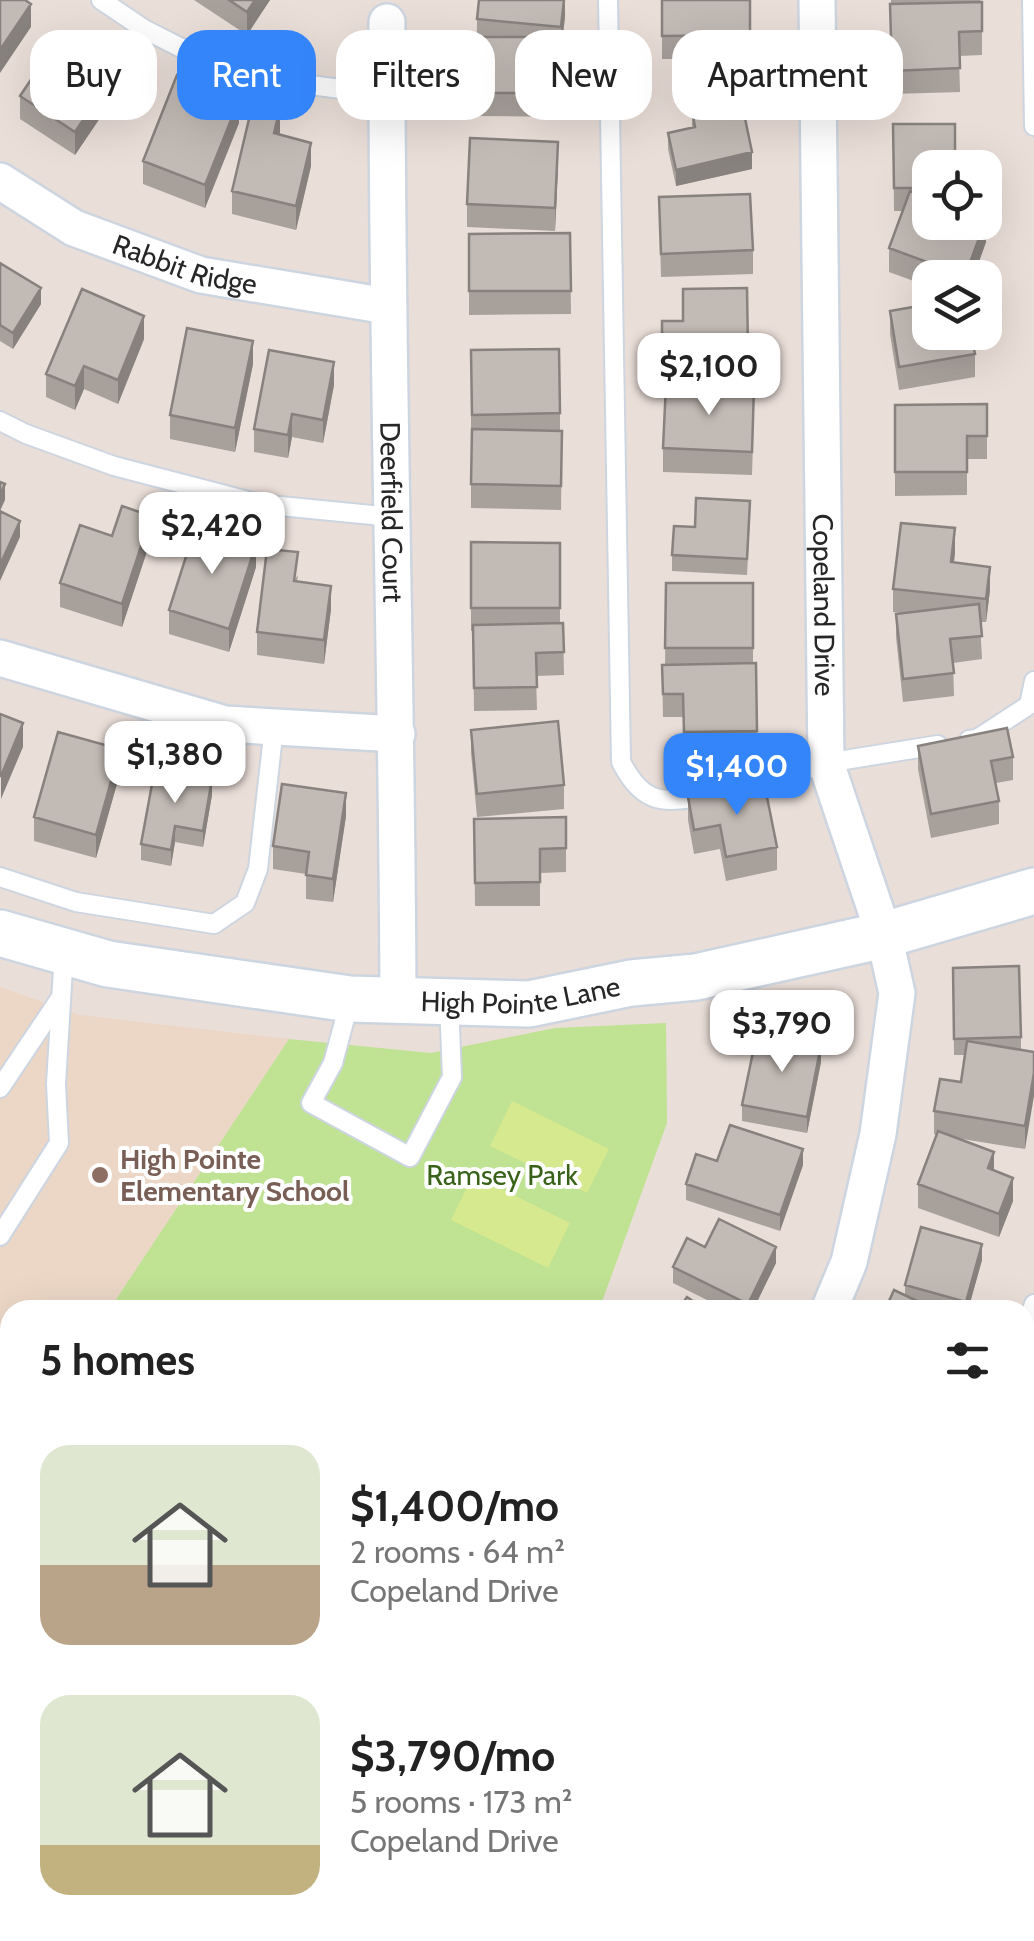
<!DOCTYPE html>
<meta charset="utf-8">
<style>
:root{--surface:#fff;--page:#f6f6f6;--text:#222;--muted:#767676;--accent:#3585fa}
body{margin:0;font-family:Cabin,sans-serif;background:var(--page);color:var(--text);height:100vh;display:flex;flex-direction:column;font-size:38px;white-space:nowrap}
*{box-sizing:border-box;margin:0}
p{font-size:32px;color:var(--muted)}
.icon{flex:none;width:55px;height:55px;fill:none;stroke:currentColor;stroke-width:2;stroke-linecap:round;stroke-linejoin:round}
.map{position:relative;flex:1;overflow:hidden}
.side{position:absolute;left:0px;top:1300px;width:1035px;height:642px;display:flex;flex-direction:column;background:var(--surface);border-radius:30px 30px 0 0;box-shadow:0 10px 40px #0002}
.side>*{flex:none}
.guide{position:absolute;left:30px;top:30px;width:975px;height:90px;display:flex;gap:20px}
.fabs{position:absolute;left:912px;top:150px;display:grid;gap:20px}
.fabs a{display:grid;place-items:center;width:90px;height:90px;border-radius:20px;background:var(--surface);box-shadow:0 10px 40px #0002;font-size:50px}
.price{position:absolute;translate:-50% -85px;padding:0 22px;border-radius:20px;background:#fff;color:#222;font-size:32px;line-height:65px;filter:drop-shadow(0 2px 5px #0008)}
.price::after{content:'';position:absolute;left:50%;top:60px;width:30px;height:22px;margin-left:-15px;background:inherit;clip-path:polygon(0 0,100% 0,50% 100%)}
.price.on{background:var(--accent);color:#fff}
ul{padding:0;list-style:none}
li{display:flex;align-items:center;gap:30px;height:250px;padding:0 40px}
li span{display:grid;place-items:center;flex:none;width:280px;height:200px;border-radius:30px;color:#555}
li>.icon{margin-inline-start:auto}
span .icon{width:120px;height:120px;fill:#fffc;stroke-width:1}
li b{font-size:42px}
h2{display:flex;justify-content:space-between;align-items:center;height:120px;padding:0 40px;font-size:42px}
.chip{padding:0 35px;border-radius:30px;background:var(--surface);box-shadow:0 10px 40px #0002;font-size:35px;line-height:90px}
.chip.on{background:var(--accent);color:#fff}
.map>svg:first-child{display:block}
.education{fill:#ecd7c6}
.green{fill:#bfe293}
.pitch{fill:#d7e98e}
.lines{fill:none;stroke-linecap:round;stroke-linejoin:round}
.service-casing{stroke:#cdd5e0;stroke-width:22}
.minor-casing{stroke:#cdd5e0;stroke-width:40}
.tertiary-casing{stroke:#cdd5e0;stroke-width:50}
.service{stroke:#fff;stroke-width:18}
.minor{stroke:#fff;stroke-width:35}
.tertiary{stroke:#fff;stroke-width:45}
.wall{fill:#a7a09b}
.shaded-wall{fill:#88827e}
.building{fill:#c2bab4;stroke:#88827e;stroke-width:2.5}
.education-dot{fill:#8d6e63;stroke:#fff;stroke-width:4}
.labels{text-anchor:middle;stroke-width:8;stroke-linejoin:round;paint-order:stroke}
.street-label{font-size:28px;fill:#272727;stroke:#fff}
.education-label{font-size:28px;font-weight:bold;fill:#785e54;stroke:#fff;text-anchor:start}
.park-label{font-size:28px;fill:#386218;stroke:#fff}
</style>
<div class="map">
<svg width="1034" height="1941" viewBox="0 0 1034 1941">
<rect width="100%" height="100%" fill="#eaded8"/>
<path class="education" d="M0,987L80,1015L289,1039L109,1310H10V1459L0,1474Z"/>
<path class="green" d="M666,1023L667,1123L599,1310H109L289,1039L431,1053L555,1028Z
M10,1459V1932L271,1933L267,1941H0V1474Z"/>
<path class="pitch" d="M512,1101L609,1149L587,1193L490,1146Z
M473,1175L570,1223L548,1268L451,1220Z
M10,1813V1915H7C0,1879 0,1850 10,1813Z"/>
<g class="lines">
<defs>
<path id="service" d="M101,0L144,29L234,75L387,95
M608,0L621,762C645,807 664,803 710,795
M1032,0L1034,126
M0,421L26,434L114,466L260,504L392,517
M969,740L977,739L1029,705L1034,681
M745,790L826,763L938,745
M0,877L76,902L214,924L245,903L258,869L274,727
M350,1000L333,1063L311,1103L410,1157L452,1077L449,1001
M0,1088L61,997
M0,1236L59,1143L56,1084L64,952
M1025,1330L1034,1304
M724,1941L729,1932"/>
<g id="minor">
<path id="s1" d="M817,0L826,763L884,935L897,993L878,1134L849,1262L829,1310"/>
<path id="s2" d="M387,22C386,348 397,674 398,1000"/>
<path id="s3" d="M0,181L74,228L201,275L387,306"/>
<path d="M0,658L225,724L397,734"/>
<path d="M1025,1776L1034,1759"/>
<path d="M512,1941L517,1932"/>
<path d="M941,1941L945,1932"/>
</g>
<g id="tertiary">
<path id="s4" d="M0,933L108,964L350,999L529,1004L631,983L696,977L884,935L1034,891"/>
</g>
</defs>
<use href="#service" class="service-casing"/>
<use href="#minor" class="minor-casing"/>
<use href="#tertiary" class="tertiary-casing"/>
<use href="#service" class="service"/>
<use href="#minor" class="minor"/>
<use href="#tertiary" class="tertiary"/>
</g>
<path class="wall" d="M194,0H270L247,35Z
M662,0H750V59H662Z
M891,0H980L982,2V55L959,56L960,92L892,94Z
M565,16L563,37H568V117L476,116L477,19Z
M83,62L127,78L75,155L20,119V96Z
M692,110L752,169L676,186L668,149V133L692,128Z
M239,123L205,208L143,184V161Z
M893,124L930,168V222L986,242L973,278H930V287L889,272V248L903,211H894Z
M280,132L279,135L311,166L296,230L232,214V191Z
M558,165L555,231L467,227V204Z
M659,197L753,250V274L661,277Z
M570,233L571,314L469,315V234Z
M0,263L41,304L13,349L0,341Z
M747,288L748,375L662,376V321H683Z
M890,311L975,354V377L899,390L890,334Z
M144,339L118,404L84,389L75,410L46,397V374Z
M471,350L560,413V431H562L561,510L471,508Z
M253,364L235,452L170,439V415Z
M334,385L323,443L292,437L288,458L254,452V429Z
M987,404V459H967V495L895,496V405Z
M754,411L752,475L663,472V448Z
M750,517L747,575L672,571V555Z
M112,536L151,539L122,627L60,607V583Z
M471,542L560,543V623H563L564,675L536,676L537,710L474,711L473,631H471Z
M955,552L954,563L990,590L986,622H980L982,659L953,663L954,696L903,702L896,637V614L900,613L893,612V589Z
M256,567L229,652L169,634V610Z
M298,575L297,582L331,609L324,664L257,655V632Z
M666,583H753V663H756L757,754L684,755L683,717H663L662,665H665Z
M471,730L564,785V809L477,817L471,753Z
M918,746L1013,757V780L996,783L999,801V824L931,838L918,769Z
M120,773L96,858L34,841V817Z
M212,795L203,847L175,842L171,866L141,860V844Z
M688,797L777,847V870L726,881L720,849L694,854L688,820Z
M346,816L333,902L306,899V874L273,869V846Z
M566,817V872L540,873V906H475L474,819Z
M953,968L1021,1037V1050L1034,1052L1025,1149L956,1138L994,1170L1013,1201L999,1237L918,1208V1184L937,1135L934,1134V1111L961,1082L965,1055H954Z
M821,1062L807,1133L742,1121V1105Z
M803,1165L780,1231L686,1200V1184Z
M705,1247L776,1263L753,1310H727L673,1283V1267Z
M982,1260L968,1310H938L905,1295V1285Z
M1034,1411V1462L1025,1458V1430Z
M1034,1471V1505L1030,1503V1479Z
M1025,1507L1034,1510L1033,1599L1027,1596V1613L1025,1617Z
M346,1932H436V1941H346Z
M681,1932V1941H572V1934Z
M796,1932H874L869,1941H758L796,1938Z"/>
<path class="shaded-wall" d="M255,0H270L247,35V12Z
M565,0V16L561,51V27Z
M31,4V27L0,73V50Z
M127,55V78L75,155V132Z
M239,100V123L205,208V185Z
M280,108V132L274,157V133Z
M558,142V165L555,231V208Z
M311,143V166L296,230V206Z
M752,152V169L676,186V170Z
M986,218V242L973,278H965Z
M41,288V304L13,349V333Z
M144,316V339L118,404V380Z
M253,341V364L235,452V428Z
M334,362V385L323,443V420Z
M84,366V389L75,410V386Z
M292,414V437L288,458V435Z
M5,484V500L0,511V495Z
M151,516V539L122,627V604Z
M20,521V537L0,581V565Z
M955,528V552L951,586V562Z
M256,544V567L229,652V629Z
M990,567V590L986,622V599Z
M331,586V609L324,664V640Z
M23,723V747L1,799V776Z
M120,749V773L96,858V835Z
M212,779V795L203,847V831Z
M346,793V816L333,902V879Z
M175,826V842L171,866V850Z
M821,1045V1062L807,1133V1117Z
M1034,1073V1096L1025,1149V1126Z
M803,1149V1165L780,1231V1215Z
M994,1152V1175L988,1168Z
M1013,1178V1201L999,1237V1214Z
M982,1244V1260L968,1310H966V1302Z
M776,1247V1263L753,1310H748V1304Z
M1027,1590V1613L1025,1617V1593Z
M676,1932H681V1941H671Z
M861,1932H874L869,1941H857Z"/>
<path class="building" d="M0,0H25L31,4L0,50Z
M229,0H255L247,12Z
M479,0H564L561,27L477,19Z
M662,0H750V35L662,36Z
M982,2V31L959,32L960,68L892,71L890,4Z
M100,37L127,55L75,132L20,96L55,44L83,62Z
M477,37H568V93H476Z
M177,75L239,100L205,185L143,161Z
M741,99L752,152L676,170L668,133L695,127L692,110Z
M253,102L280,108L274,133L311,143L296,206L232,191Z
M893,124H955V156L985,155V168H930V188H894Z
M470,138L558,142L555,208L467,204Z
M910,191L930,198V222H985L965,276L889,248Z
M750,194L753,250L661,254L659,197Z
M570,233L571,291H469V234Z
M0,263L41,288L13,333L0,325Z
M747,288L748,351L662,353V321H683V289Z
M82,289L144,316L118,380L84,366L75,386L46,374Z
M930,304V332H971L975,354L899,367L890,311Z
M187,328L253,341L235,428L170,415Z
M559,349L560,413L472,415L471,350Z
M269,350L334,362L323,420L292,414L288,435L254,429Z
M666,384L754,387L752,452L663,448Z
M987,404V436H967V472H895V405Z
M472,429L562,431L561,486L471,484Z
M0,482L5,484L0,495Z
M696,498L750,501L747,559L672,555L674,526L695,527Z
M122,506L151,516L122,604L60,583L80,525L112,536Z
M0,511L20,521L0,565Z
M901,523L955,528L951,562L990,567L986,599L893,589Z
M196,525L256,544L229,629L169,610Z
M471,542L560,543V608H471Z
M267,549L298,552L294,581L331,586L324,640L257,632Z
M666,583H753V648H665Z
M979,604L982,636L950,639L954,673L903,679L896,614Z
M563,623L564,652L536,653L537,687L474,688L473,625Z
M756,663L757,731L684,732L683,694H663L662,665Z
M0,714L23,723L1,776H0Z
M558,721L564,785L477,794L471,730Z
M1007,728L1013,757L991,761L999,801L931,814L918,746Z
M58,732L120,749L96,835L34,817Z
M155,768L212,779L203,831L175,826L171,850L141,844Z
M764,782L777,847L726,857L720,825L694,830L688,797Z
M282,784L346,793L333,879L306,875L309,852L273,846Z
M566,817V848L540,849V882L475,883L474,819Z
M1019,966L1021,1037L954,1039L953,968Z
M757,1033L821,1045L807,1117L742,1105Z
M967,1041L1034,1052V1073L1025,1126L934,1111L940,1079L961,1082Z
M730,1125L803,1149L780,1215L686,1184L696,1154L717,1161Z
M938,1131L994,1152L988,1168L1013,1178L999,1214L918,1184Z
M719,1219L776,1247L748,1304L673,1267L687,1238L705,1247Z
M921,1227L982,1244L966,1302L905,1285Z
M894,1290L936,1310H885Z
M687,1297L706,1310H678Z
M1034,1411V1439L1025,1434V1430Z
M1025,1507L1034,1510L1033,1583L1025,1580Z
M1034,1900V1941H1008L1013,1932H1025V1914Z
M361,1932H434L430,1941H357Z
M572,1932H676L671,1941H651L644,1937L642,1941H586L572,1934Z
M762,1932H785L801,1941H758Z
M814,1932H861L857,1941H830Z"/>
<circle class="education-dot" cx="100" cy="1175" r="10"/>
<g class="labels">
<g class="street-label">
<text dy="10" stroke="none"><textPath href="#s3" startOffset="205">Rabbit Ridge</textPath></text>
<text dy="10" stroke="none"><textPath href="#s2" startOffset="490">Deerfield Court</textPath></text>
<text dy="10" stroke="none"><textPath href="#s1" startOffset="605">Copeland Drive</textPath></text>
<text dy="10" stroke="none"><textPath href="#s4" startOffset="528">High Pointe Lane</textPath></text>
</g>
<g class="education-label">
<text x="120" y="1169">High Pointe<tspan x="120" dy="32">Elementary School</tspan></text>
</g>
<g class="park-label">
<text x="502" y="1185">Ramsey Park</text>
</g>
</g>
</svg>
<div class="fabs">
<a><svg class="icon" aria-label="locate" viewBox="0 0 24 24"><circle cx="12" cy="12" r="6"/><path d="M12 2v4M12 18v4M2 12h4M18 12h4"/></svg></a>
<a><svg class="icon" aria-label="layers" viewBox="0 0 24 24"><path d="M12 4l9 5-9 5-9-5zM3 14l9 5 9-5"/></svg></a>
</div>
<b class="price" style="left:709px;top:418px">$2,100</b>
<b class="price" style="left:212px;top:577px">$2,420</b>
<b class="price" style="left:175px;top:806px">$1,380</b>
<b class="price on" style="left:737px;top:818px">$1,400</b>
<b class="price" style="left:782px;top:1075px">$3,790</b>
<div class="guide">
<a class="chip">Buy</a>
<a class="chip on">Rent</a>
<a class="chip">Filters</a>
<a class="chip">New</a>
<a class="chip">Apartment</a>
</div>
<section class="side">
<h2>5 homes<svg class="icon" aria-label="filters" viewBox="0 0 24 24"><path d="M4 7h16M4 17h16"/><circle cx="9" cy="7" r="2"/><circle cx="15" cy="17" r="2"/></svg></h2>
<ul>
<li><span style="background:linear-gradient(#dfe7d0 60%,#b9a48a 0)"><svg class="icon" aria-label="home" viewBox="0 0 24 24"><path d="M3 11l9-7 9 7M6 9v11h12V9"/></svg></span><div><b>$1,400/mo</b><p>2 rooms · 64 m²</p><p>Copeland Drive</p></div></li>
<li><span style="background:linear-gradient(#dfe7d0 75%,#c2b280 0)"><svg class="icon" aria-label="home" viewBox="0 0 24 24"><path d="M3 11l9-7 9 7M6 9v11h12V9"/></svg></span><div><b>$3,790/mo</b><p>5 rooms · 173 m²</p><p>Copeland Drive</p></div></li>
</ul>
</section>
</div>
